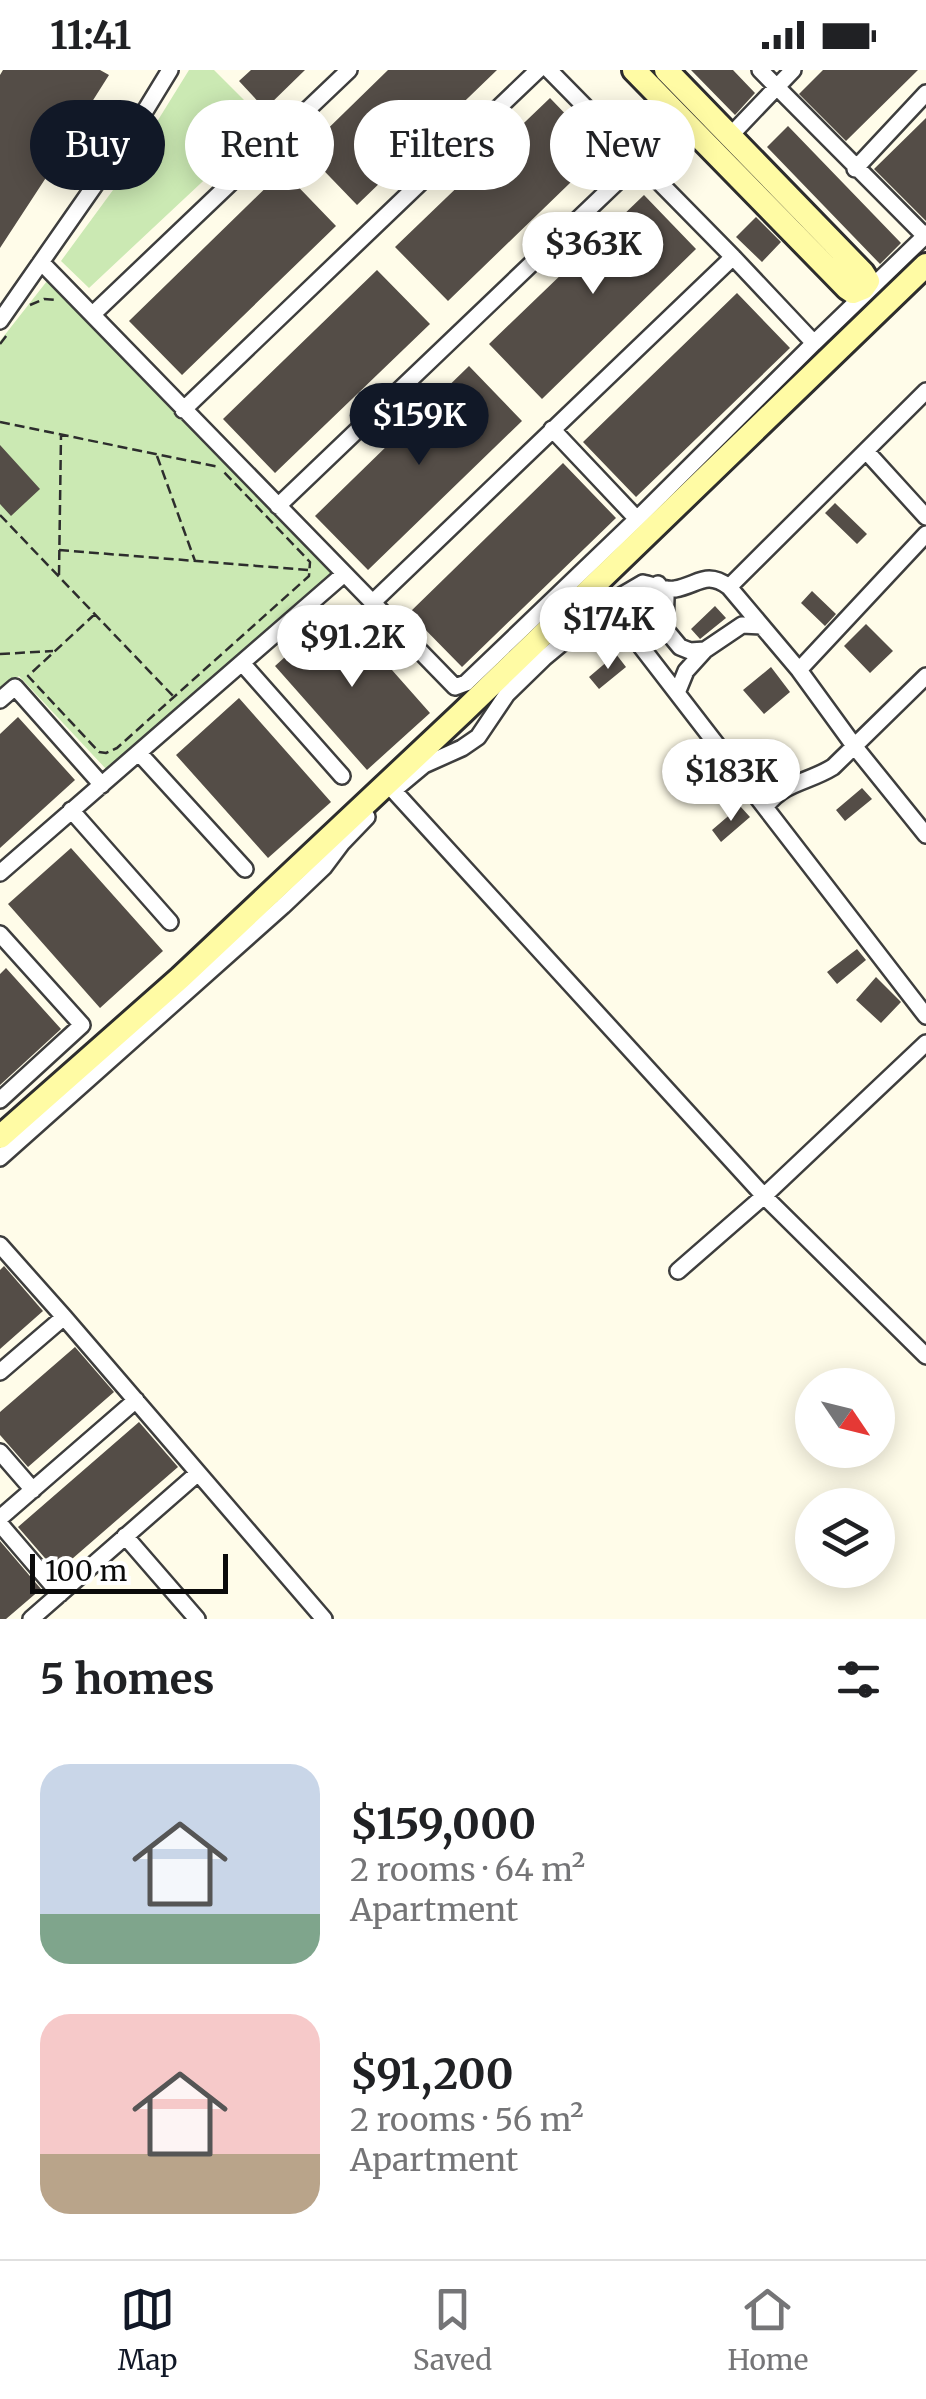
<!DOCTYPE html>
<meta charset="utf-8">
<style>
:root{--surface:#fff;--page:#f6f6f6;--text:#202124;--muted:#757577;--line:#e0e0e0;--accent:#111827}
body{margin:0;font-family:Merriweather,serif;background:var(--page);color:var(--text);height:100vh;display:flex;flex-direction:column;font-size:38px;white-space:nowrap}
*{box-sizing:border-box;margin:0}
p{font-size:32px;color:var(--muted)}
.icon{flex:none;width:55px;height:55px;fill:none;stroke:currentColor;stroke-width:2;stroke-linecap:round;stroke-linejoin:round}
.map{position:relative;height:1549px;overflow:hidden}
.drawer{display:flex;flex-direction:column;background:var(--surface);flex:1}
.drawer>*{flex:none}
.hud{position:absolute;left:30px;top:30px;width:868px;height:90px;display:flex;gap:20px}
.needle{width:65px;rotate:125deg}
.tools{position:absolute;left:795px;top:1298px;display:grid;gap:20px}
.tools a{display:grid;place-items:center;width:100px;height:100px;border-radius:50%;background:var(--surface);box-shadow:0 5px 25px #0003;font-size:50px}
.scale{position:absolute;left:30px;bottom:25px;width:198px;box-sizing:border-box;padding-left:10px;border:5px solid #0b0b0b;border-top:0;font-size:28px;line-height:35px;white-space:nowrap;color:#0b0b0b;-webkit-text-stroke:8px #fff;paint-order:stroke}
.price{position:absolute;translate:-50% -85px;padding:0 22px;border-radius:35px;background:#fff;color:#222;font-size:32px;line-height:65px;filter:drop-shadow(0 2px 5px #0008)}
.price::after{content:'';position:absolute;left:50%;top:60px;width:30px;height:22px;margin-left:-15px;background:inherit;clip-path:polygon(0 0,100% 0,50% 100%)}
.price.on{background:var(--accent);color:#fff}
ul{padding:0;list-style:none}
li{display:flex;align-items:center;gap:30px;height:250px;padding:0 40px}
li span{display:grid;place-items:center;flex:none;width:280px;height:200px;border-radius:30px;color:#555}
li>.icon{margin-inline-start:auto}
span .icon{width:120px;height:120px;fill:#fffc;stroke-width:1}
li b{font-size:42px}
h2{display:flex;justify-content:space-between;align-items:center;height:120px;padding:0 40px;font-size:42px}
.pill{padding:0 35px;border-radius:45px;background:var(--surface);box-shadow:0 5px 25px #0003;font-size:35px;line-height:90px}
.pill.on{background:var(--accent);color:#fff}
.status{display:flex;justify-content:space-between;align-items:center;height:70px;padding:0 50px;background:var(--surface);direction:ltr}
.status svg{height:28px;fill:currentColor}
.dock{display:flex;justify-content:space-around;align-items:center;height:140px;border-top:2px solid var(--line);background:var(--surface);font-size:28px;color:var(--muted)}
.dock a{display:grid;justify-items:center;gap:5px}
.dock .on{color:var(--accent)}
.map>svg:first-child{display:block}
.green{fill:#cbe9b3}
.building{fill:#544d47}
.lines{fill:none;stroke-linecap:round;stroke-linejoin:round}
.street-casing{stroke:#3e3e3e;stroke-width:20}
.secondary-casing{stroke:#2d2d2d;stroke-width:28}
.path{stroke:#2d2d2d;stroke-width:2.5;stroke-dasharray:10 5;stroke-linecap:butt}
.street{stroke:#fff;stroke-width:15}
.secondary{stroke:#fffba4;stroke-width:22}
</style>
<div class="status"><b>11:41</b><svg viewBox="0 0 49 12"><path d="M0 12V9h3v3zM5 12V6h3v6zM10 12V3h3v9zM15 12V0h3v12zM26 1h20v11H26zM47 4h2v5h-2z"/></svg></div>
<div class="map">
<svg width="926" height="1549" viewBox="0 0 926 1549">
<rect width="100%" height="100%" fill="#fffce9"/>
<path class="green" d="M189,0H214L266,52L89,218L61,191L124,105Z
M47,211L334,506L106,699L19,606L0,620V271Z"/>
<path class="building" d="M3,0H100L109,5L64,76L66,77L0,178V5Z
M251,0H305L265,39L239,11Z
M388,0H497L357,135L305,81Z
M691,0H733L755,23L735,45Z
M823,0H918L846,71L799,24Z
M550,28L602,82L448,231L395,177Z
M926,48V151L874,99Z
M788,56L901,173L880,194L767,77Z
M283,101L336,156L182,305L129,251Z
M644,125L696,179L542,329L489,274Z
M756,147L781,172L762,192L736,167Z
M377,200L430,254L275,403L223,349Z
M737,223L790,278L636,427L583,372Z
M469,296L522,351L368,500L315,446Z
M0,375L40,419L11,446L0,434Z
M563,393L616,448L462,597L409,543Z
M835,433L867,464L857,474L825,443Z
M812,521L836,544L825,556L801,533Z
M715,536L726,548L700,569L691,559Z
M338,539L430,643L367,700L275,596Z
M866,554L893,581L870,603L844,576Z
M616,584L626,597L599,619L589,607Z
M771,597L790,622L764,644L743,620Z
M239,628L331,732L268,788L176,685Z
M18,647L75,710L0,778V664Z
M862,718L872,729L845,751L836,740Z
M740,736L750,747L721,772L712,760Z
M71,778L163,881L100,938L8,834Z
M857,879L866,890L837,914L827,902Z
M6,898L61,959L0,1015V904Z
M876,907L901,932L881,953L856,930Z
M4,1196L43,1241L0,1279V1200Z
M75,1277L114,1322L28,1397L0,1365V1342Z
M139,1352L178,1397L57,1502L18,1457Z
M0,1471L41,1519L6,1549H0Z"/>
<g class="lines">
<defs>
<path id="street" d="M549,0L733,187L814,273L926,165
M760,0L922,163H926
M730,66L793,0
M855,99L926,23
M41,192L455,617L466,613L637,449L814,273
M93,244L349,0
M0,251L134,59L170,0
M183,340L538,0
M552,359L637,449
M866,381L926,447
M278,436L639,91
M658,514L666,527L665,559L680,577L690,581L705,580L742,555L762,556
M729,517L926,321
M372,533L733,187
M609,535L926,946
M242,593L342,706
M799,600L926,464
M677,623L686,601L705,580
M0,630L15,617L102,715
M139,683L245,799
M394,720L424,695L462,678L478,667L507,624L544,588L614,530L643,513C653,515 666,521 675,519C698,515 706,500 729,517L799,600L855,677L926,765
M394,721L764,1126L926,1286
M766,736C786,711 807,713 833,697L926,606
M71,740L170,852
M0,803L344,504
M0,864L82,955L0,1030
M0,1088L283,836L324,797L342,773L367,747
M0,1175L64,1247L324,1549
M678,1201L764,1126L926,973
M0,1302L64,1247
M0,1382L33,1420
M0,1448L136,1330
M0,1454L60,1524
M125,1466L197,1549
M31,1549L198,1403"/>
<path id="secondary" d="M634,0L847,218L853,222L863,218L868,211L863,203L666,0
M0,1067L180,908L463,642L926,195"/>
</defs>
<use href="#street" class="street-casing"/>
<use href="#secondary" class="secondary-casing"/>
<path class="path" d="M30,235L44,229L56,230
M0,274L7,265
M0,352L219,397
M157,386L195,491
M0,445L173,626
M59,480L308,500
M59,505L61,365
M95,544L28,606L99,682L106,683L117,678L309,506L310,492L222,400
M0,584L53,581"/>
<use href="#street" class="street"/>
<use href="#secondary" class="secondary"/>
</g>
</svg>
<div class="tools">
<a><svg class="needle" viewBox="-14 -14 28 28"><path d="M0-13l5 13h-10z" fill="#e53935"/><path d="M0 13l5-13h-10z" fill="#757577"/></svg></a>
<a><svg class="icon" aria-label="layers" viewBox="0 0 24 24"><path d="M12 4l9 5-9 5-9-5zM3 14l9 5 9-5"/></svg></a>
</div>
<div class="scale">100 m</div>
<b class="price" style="left:593px;top:227px">$363K</b>
<b class="price on" style="left:419px;top:398px">$159K</b>
<b class="price" style="left:608px;top:602px">$174K</b>
<b class="price" style="left:352px;top:620px">$91.2K</b>
<b class="price" style="left:731px;top:754px">$183K</b>
<div class="hud">
<a class="pill on">Buy</a>
<a class="pill">Rent</a>
<a class="pill">Filters</a>
<a class="pill">New</a>
</div>
</div>
<section class="drawer">
<h2>5 homes<svg class="icon" aria-label="filters" viewBox="0 0 24 24"><path d="M4 7h16M4 17h16"/><circle cx="9" cy="7" r="2"/><circle cx="15" cy="17" r="2"/></svg></h2>
<ul>
<li><span style="background:linear-gradient(#c9d6e8 75%,#7fa58c 0)"><svg class="icon" aria-label="home" viewBox="0 0 24 24"><path d="M3 11l9-7 9 7M6 9v11h12V9"/></svg></span><div><b>$159,000</b><p>2 rooms · 64 m²</p><p>Apartment</p></div></li>
<li><span style="background:linear-gradient(#f6c9c9 70%,#b9a48a 0)"><svg class="icon" aria-label="home" viewBox="0 0 24 24"><path d="M3 11l9-7 9 7M6 9v11h12V9"/></svg></span><div><b>$91,200</b><p>2 rooms · 56 m²</p><p>Apartment</p></div></li>
</ul>
</section>
<nav class="dock">
<a class="on"><svg class="icon" aria-label="map" viewBox="0 0 24 24"><path d="M3 6l6-2 6 2 6-2v14l-6 2-6-2-6 2zM9 4v14M15 6v14"/></svg>Map</a>
<a><svg class="icon" aria-label="saved" viewBox="0 0 24 24"><path d="M7 4h10v16l-5-4-5 4z"/></svg>Saved</a>
<a><svg class="icon" aria-label="home" viewBox="0 0 24 24"><path d="M3 11l9-7 9 7M6 9v11h12V9"/></svg>Home</a>
</nav>
